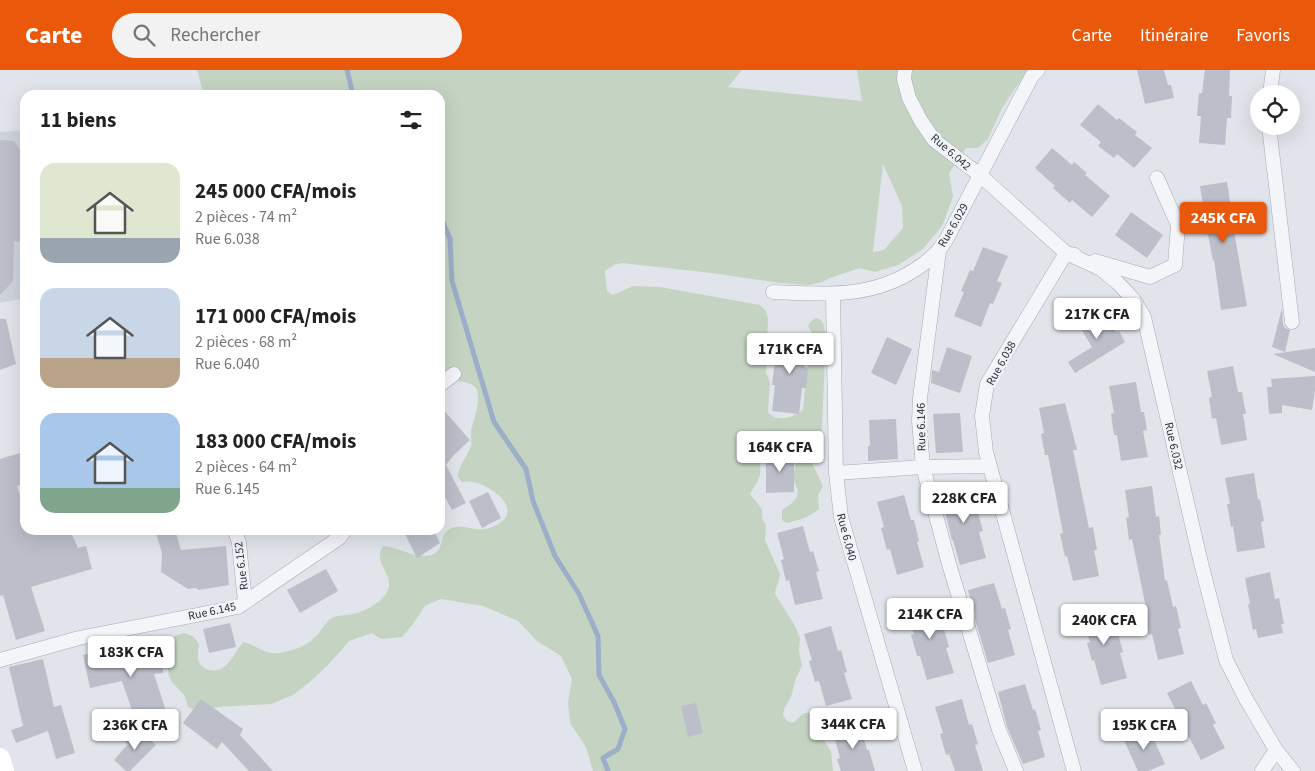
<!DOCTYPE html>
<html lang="fr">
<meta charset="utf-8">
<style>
:root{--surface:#fff;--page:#f2f2f2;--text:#222;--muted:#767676;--accent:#ea580c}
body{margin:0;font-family:"Source Sans 3",sans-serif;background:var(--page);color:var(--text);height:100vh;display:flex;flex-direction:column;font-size:19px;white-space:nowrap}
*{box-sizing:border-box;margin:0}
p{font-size:16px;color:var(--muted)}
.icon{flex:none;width:28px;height:28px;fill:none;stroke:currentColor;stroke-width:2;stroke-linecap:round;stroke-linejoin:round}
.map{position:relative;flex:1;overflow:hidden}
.drawer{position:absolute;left:20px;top:20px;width:425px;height:445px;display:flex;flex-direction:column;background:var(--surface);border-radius:15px;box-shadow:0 5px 20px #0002}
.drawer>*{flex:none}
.buttons{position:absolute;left:1250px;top:15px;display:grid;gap:10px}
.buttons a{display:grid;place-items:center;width:50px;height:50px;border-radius:50%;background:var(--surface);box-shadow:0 5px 20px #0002;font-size:25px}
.price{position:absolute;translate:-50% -42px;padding:0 11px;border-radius:5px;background:#fff;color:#222;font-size:16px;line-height:32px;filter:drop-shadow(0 1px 2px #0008)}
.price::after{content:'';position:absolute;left:50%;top:30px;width:15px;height:11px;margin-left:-8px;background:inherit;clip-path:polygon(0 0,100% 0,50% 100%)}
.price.current{background:var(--accent);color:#fff}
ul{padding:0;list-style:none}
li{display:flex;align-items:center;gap:15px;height:125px;padding:0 20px}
li span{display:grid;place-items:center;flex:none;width:140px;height:100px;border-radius:15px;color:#555}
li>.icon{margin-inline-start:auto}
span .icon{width:60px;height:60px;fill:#fffc;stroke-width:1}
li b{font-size:21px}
h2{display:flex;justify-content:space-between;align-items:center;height:60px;padding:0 20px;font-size:21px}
header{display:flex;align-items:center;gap:30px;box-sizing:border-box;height:70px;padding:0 25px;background:var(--accent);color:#fff}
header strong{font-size:24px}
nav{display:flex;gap:28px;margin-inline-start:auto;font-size:18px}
.search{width:350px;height:45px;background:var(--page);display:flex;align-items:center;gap:12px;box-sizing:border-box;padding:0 18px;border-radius:28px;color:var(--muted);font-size:19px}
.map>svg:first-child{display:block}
.built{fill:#cfd3dc}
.green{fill:#c5d4c2;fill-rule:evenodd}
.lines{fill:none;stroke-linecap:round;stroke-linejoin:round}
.stream{stroke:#9daec9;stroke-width:5}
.building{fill:#bcbfca}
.street-casing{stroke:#a6aab4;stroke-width:15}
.street{stroke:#f4f5f8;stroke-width:14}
.secondary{stroke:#fff;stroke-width:20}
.labels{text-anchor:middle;stroke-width:5;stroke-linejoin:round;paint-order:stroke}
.street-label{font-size:12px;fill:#2a3041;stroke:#f1f3f7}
</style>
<header>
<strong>Carte</strong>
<div class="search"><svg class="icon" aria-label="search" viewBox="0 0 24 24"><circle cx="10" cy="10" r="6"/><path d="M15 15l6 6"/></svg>Rechercher</div>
<nav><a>Carte</a><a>Itinéraire</a><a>Favoris</a></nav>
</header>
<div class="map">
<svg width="1315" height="701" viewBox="0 0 1315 701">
<rect width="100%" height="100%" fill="#e1e4ea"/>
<path class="built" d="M25,60V228L0,233V62Z"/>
<path class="green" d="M197,0H742L728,17L862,31L857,0H1028L1002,38L988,69L978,78H966L949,103L953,127L942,156L923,179L898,195L875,202L860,198L830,208L822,212L809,215L780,213L712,203L622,193L614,195L605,201L607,221L613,225L633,216L660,217L760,235L766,241L768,248L766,302L770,313L768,342C777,353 792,348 803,340L806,307L813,272V265L808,256L811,251L816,248L821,250L824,255L826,270L821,375L812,393L823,416L818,425L819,439C810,447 797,451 786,453L782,450V440C788,436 795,432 797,426C800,419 793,413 793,407C794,397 800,386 793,379C785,379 777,374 769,377C755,381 762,396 760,405C758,412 753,418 750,424L762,439V448L766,455L765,470L780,504C780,511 775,517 775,524L794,554L800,568L799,581L802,596L796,608L791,627L784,639L783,645L787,651L793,653L804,643H814L823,653V669L831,681L833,701H593L586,677L570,653L568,632L572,609L561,586L537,571L518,551L483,536L441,529L425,536L413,554L402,567L381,569L372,563L349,571L330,593L311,611L293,625L271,634L219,637L197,641L188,637L185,626L171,611L168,602V579L175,566L184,563L194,567L199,574C197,585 196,596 209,600C214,601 219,601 224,597C231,592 237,580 243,572C255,574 265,585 279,583C291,581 305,577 314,568C321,563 324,553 332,548C338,545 348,545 354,544C366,541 384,531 388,520C394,503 372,494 383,476C399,477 415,489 431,485C445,481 439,464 450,459C467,450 477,469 501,452C522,437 488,414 473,412C470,411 465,412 462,412L458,407C458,395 467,388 471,376C472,371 470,366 471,361C473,351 484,325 474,316C466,310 450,311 440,310V25H204ZM883,94L902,136L903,158L884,180L873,182Z"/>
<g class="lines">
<path class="stream" d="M347,0L353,25
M440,145L450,169L452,211L494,352L526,399L533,431L555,486L579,524L598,566L599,605L614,632L625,659L618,679L603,688L608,701"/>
</g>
<path class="building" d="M1137,0H1164L1168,15H1171L1174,28L1145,34Z
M1205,0H1230L1229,26H1232L1231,48H1227L1225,75L1199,73L1201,46H1197L1199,23H1202Z
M1098,34L1117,50L1119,48L1137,62L1135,65L1152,78L1134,98L1117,84L1114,88L1098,76L1101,72L1080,55Z
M0,70L14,71L21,81L20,136L25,137V158L22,159L21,172L14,171L13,211L0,225Z
M1052,78L1072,95L1074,92L1087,103L1085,105L1110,126L1092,147L1072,130L1070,133L1053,118L1055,116L1035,98Z
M1227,112L1231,138H1235L1239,160L1234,161L1247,236L1221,240L1214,190L1213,191L1208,164L1205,165L1201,143L1204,142L1200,116Z
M1131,142L1163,165L1147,188L1115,165Z
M983,177L1008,186L997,211L1002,213L993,234L990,233L981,257L954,246L964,222L961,221L970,200L973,201Z
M1282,238L1283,254L1285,258L1290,260L1285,282L1272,277Z
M1102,239L1116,262L1119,261L1125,272L1075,303L1068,292L1092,277L1078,254Z
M0,249H6L16,294L0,300Z
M782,266L808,269L804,297L808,298L806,318H802L799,344L772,341L775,315H772L775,292L778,293Z
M887,267L912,279L896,315L871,303Z
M947,277L972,286L960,323L931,313L932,300L939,302Z
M1315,278V302L1273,284Z
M1233,296L1238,322H1242L1246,344H1243L1247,370L1221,375L1216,348L1212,349L1209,328L1212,327L1207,301Z
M1315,306V320L1312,340L1282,335V343L1269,344L1267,317H1272L1271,309Z
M1136,312L1141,342H1144L1147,360L1143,361L1148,387L1121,391L1117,365H1114L1111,344L1114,343L1109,316Z
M1065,333L1077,380H1073L1089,458L1093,457L1097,480H1094L1099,506L1073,511L1067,486L1065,487L1060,464L1063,463L1048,385H1045L1041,364L1044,363L1039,338Z
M440,336L470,370L453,386L446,395L466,433L452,440L440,418Z
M960,343L963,382L936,383L933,344Z
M896,349L898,389L868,391V376H870L869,350Z
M20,383L25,397V413L17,416L25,438V460H70L78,478L86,476L92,499L31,517L45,561L16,570L3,525L0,526V389Z
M766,384H794V422L766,423Z
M1254,403L1258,430L1260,429L1264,451L1261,452L1265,478L1237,482L1233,456L1231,457L1227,434H1230L1225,408Z
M967,414L974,440L977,439L983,461L979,462L986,488L960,495L953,470H952L940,422Z
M1152,416L1156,447L1159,446L1161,465H1159L1165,511L1167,510L1173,537L1176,536L1181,558L1178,559L1184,584L1158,590L1152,564L1149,565L1144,543H1147L1132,469L1129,470L1126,448L1129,447L1125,420Z
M488,422L501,448L482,458L469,431Z
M904,425L911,450H914L919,471L917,472L924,497L897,505L890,479L887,480L881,458L884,457L877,432Z
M803,456L810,482L813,481L819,501L816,502L823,529L795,535L789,510L786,511L781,490L784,489L777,463Z
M155,460H175L181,480L226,476L229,515L198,520L197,518L188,519L161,502L162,483Z
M403,460H434L440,473L417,488Z
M326,499L338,521L300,543L287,520Z
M1270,502L1275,529L1279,528L1284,554H1281L1283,563L1258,568L1256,559L1253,560L1248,534H1250L1245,508Z
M994,513L1002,539L1005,538L1011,559L1008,560L1015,585L988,593L974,546H975L968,520Z
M933,530L940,557L943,556L949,577L946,578L954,603L927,610L920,586H917L911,565L914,564L906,538Z
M1107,536L1116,565L1118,564L1123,582L1120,583L1127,608L1101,615L1094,590L1092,591L1087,573L1090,572L1081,543Z
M230,553L236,577L209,583L203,559Z
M831,556L838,581L841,580L847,602L844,603L852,629L826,636L819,611L815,612L809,591L812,590L804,564Z
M161,577L163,603L154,604L167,644L137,655L122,611L90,618L83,585L106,580V582Z
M43,589L54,637L61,635L75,683L56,689L48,661L16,673L11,660L23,656L9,597Z
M1191,611L1203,635L1206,633L1216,653L1213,655L1225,678L1201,690L1189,667L1187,668L1176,648L1179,647L1167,623Z
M1025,614L1033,640L1035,639L1041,660L1038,661L1045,687L1023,694L1007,657L998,622Z
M201,629L243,659L240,665L273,701H249L222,672L217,679L183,653Z
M962,629L969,655L972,654L978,674L975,675L983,701H955L949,684L946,685L940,664L943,663L935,637Z
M696,633L703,663L688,667L681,636Z
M860,654L867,680H869L875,701H841L837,689L840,688L833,662Z
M1148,657L1165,694L1148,701H1138L1123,668Z
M136,658L156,675L130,701H126L114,690L128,674L125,672Z"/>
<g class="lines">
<defs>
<path id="street" d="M905,0L904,9L909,28L921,51L934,70L981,106L1066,183L1101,199L1118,213L1133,229L1144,247L1201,493L1226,590L1246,629L1276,680L1293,701
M1270,24L1273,0
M1269,56L1292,252
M939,181L920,328L919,351L923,397L949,494L999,660L1016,701
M1095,191L1150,207L1175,195L1178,155L1157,108
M773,222C824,224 871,229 916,199C929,191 938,183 946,170L1032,6L1038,0
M833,224L836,403L841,447L915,701
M440,315L454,304
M836,403L923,397L990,396
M235,460L239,473L245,532
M0,590L79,568L238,537L339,468L345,460
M1074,701L986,382L982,346L987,314L1066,183L1075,185
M1262,701L1276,680"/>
</defs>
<use href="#street" class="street-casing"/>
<use href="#street" class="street"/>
<path class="secondary" d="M0,688L4,701"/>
</g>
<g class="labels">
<g class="street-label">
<text transform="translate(951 82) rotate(41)" y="4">Rue 6.042</text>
<text transform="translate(953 155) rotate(-60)" y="4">Rue 6.029</text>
<text transform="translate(1001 293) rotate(-61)" y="4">Rue 6.038</text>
<text transform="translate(921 357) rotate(-91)" y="4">Rue 6.146</text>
<text transform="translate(1174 376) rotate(77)" y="4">Rue 6.032</text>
<text transform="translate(847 467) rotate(75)" y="4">Rue 6.040</text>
<text transform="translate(241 496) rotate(-97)" y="4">Rue 6.152</text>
<text transform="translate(212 541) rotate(-12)" y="4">Rue 6.145</text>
</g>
</g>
</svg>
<div class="buttons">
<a><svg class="icon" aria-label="locate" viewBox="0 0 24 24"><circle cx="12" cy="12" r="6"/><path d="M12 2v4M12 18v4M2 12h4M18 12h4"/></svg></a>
</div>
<b class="price current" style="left:1223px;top:174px">245K CFA</b>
<b class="price" style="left:1097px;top:270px">217K CFA</b>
<b class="price" style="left:790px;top:305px">171K CFA</b>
<b class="price" style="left:780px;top:403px">164K CFA</b>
<b class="price" style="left:964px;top:454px">228K CFA</b>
<b class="price" style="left:930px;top:570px">214K CFA</b>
<b class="price" style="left:1104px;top:576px">240K CFA</b>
<b class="price" style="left:131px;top:608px">183K CFA</b>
<b class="price" style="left:853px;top:680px">344K CFA</b>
<b class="price" style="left:135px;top:681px">236K CFA</b>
<b class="price" style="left:1144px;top:681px">195K CFA</b>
<section class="drawer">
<h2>11 biens<svg class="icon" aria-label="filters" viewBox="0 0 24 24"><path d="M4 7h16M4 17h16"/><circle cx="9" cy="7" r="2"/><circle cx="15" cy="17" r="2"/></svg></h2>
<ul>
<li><span style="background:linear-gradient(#dfe7d0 75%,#9aa5b1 0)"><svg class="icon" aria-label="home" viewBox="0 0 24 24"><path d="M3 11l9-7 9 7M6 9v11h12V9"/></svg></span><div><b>245 000 CFA/mois</b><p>2 pièces · 74 m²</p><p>Rue 6.038</p></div></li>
<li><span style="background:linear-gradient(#c9d6e8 70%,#b9a48a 0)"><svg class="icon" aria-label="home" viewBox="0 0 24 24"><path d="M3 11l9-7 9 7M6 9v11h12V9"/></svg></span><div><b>171 000 CFA/mois</b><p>2 pièces · 68 m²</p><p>Rue 6.040</p></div></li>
<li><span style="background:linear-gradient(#a9c7e8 75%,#7fa58c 0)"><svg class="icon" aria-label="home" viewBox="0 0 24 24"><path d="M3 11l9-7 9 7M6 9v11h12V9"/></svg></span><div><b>183 000 CFA/mois</b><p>2 pièces · 64 m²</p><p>Rue 6.145</p></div></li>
</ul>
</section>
</div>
